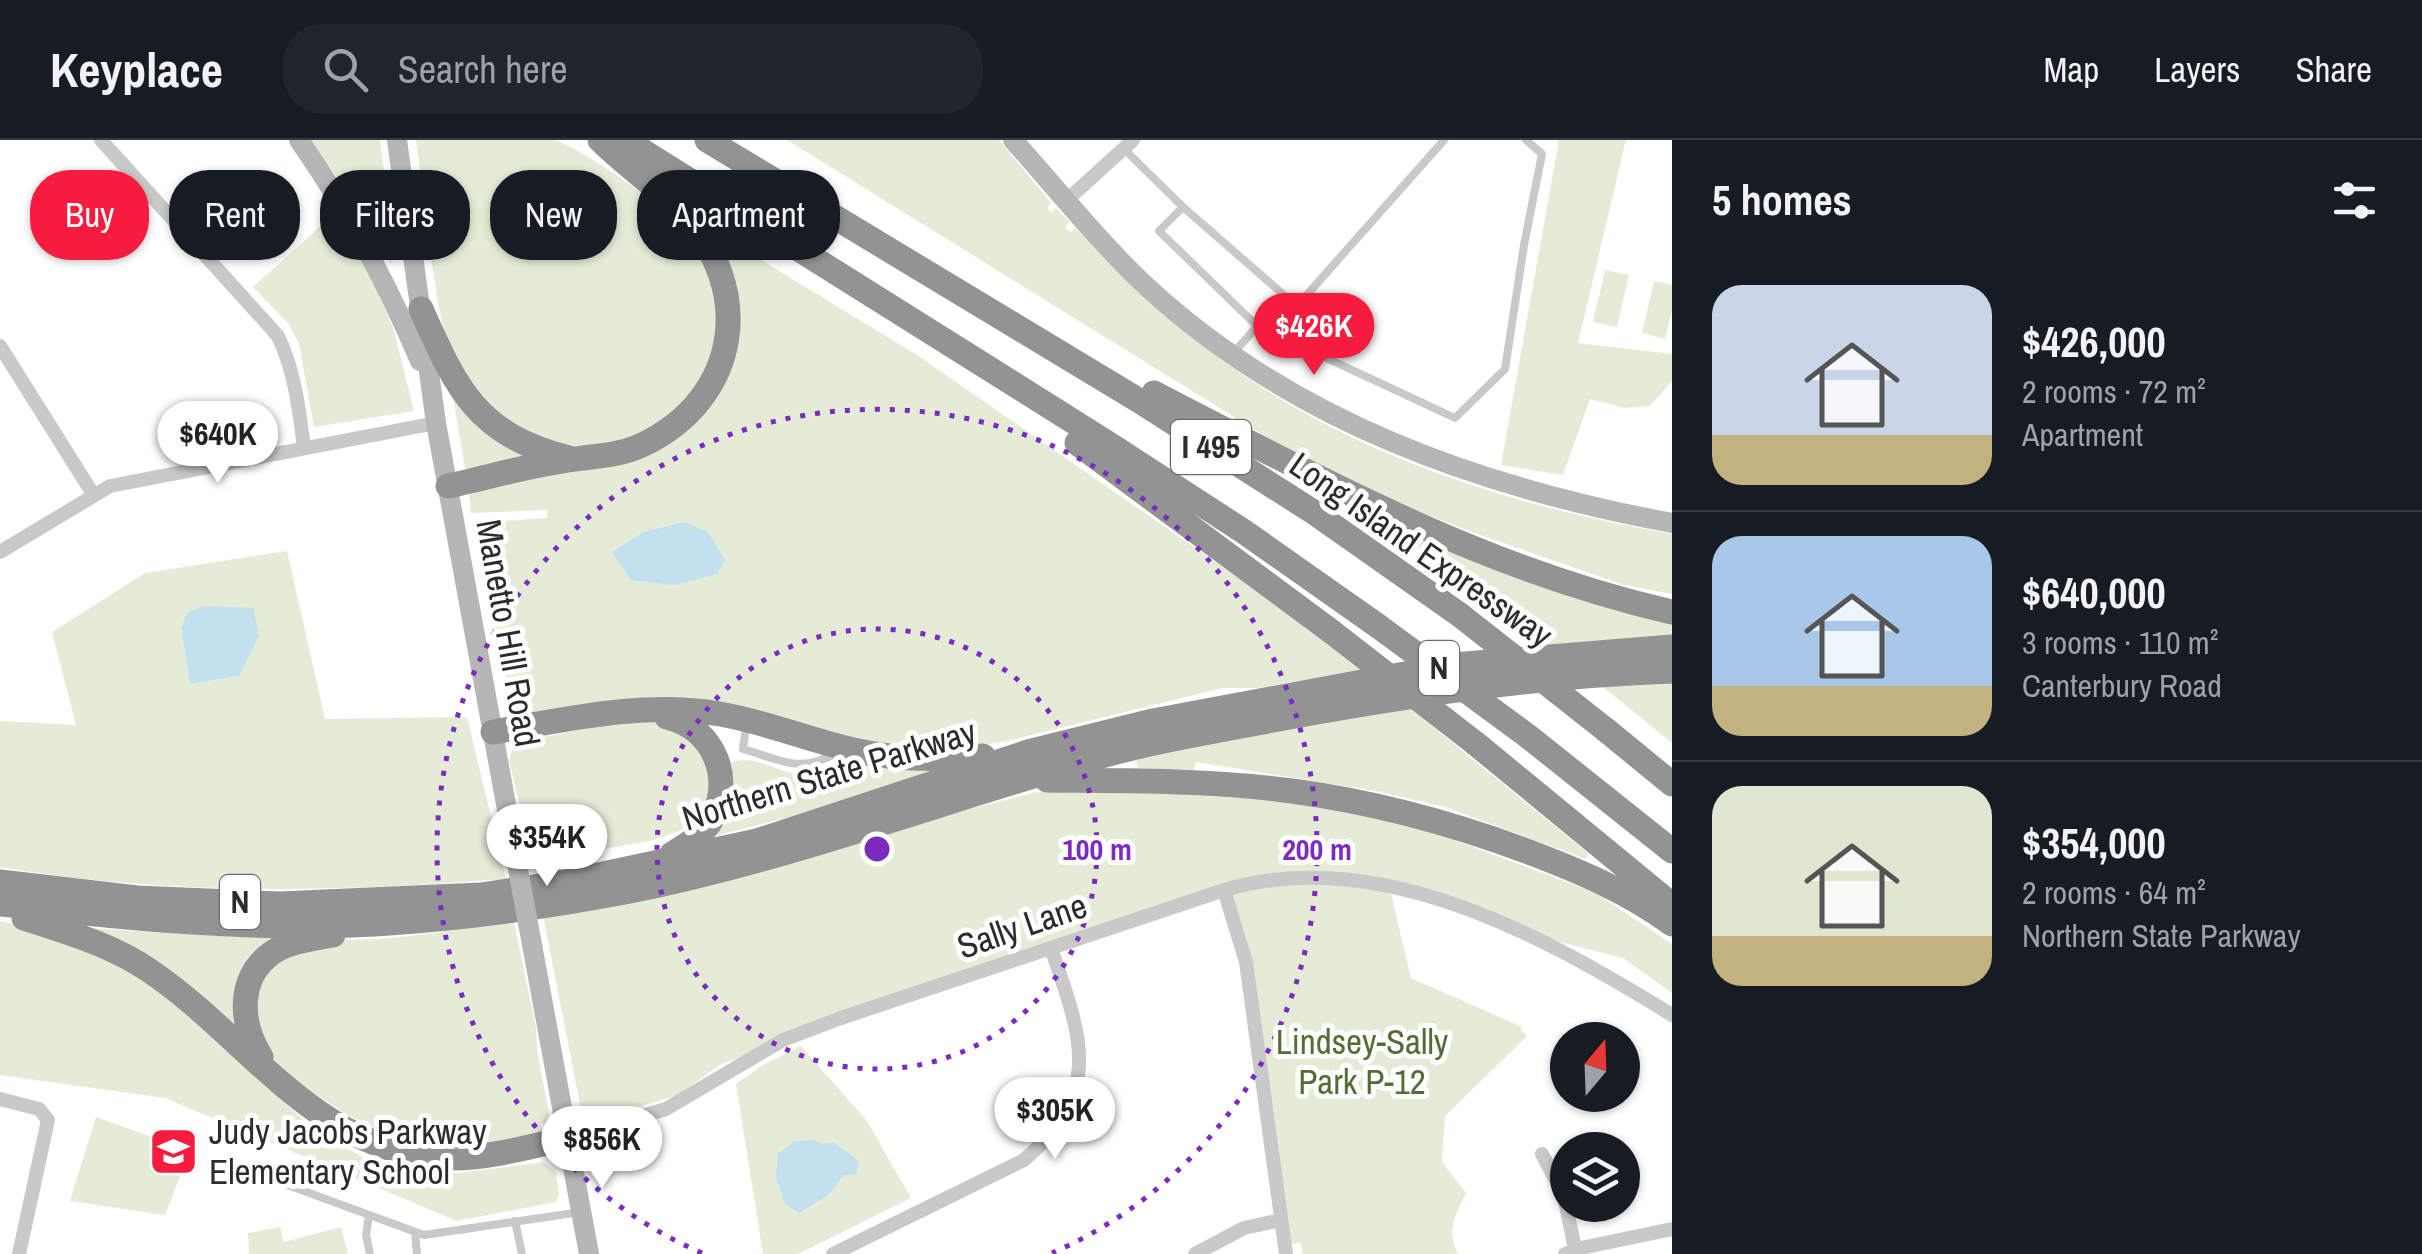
<!DOCTYPE html>
<meta charset="utf-8">
<style>
:root{--surface:#171b24;--page:#20242c;--text:#f1f3f6;--muted:#9ea1a6;--line:#363941;--accent:#f51c3e}
body{margin:0;font-family:"Archivo Narrow",sans-serif;background:var(--page);color:var(--text);height:100vh;display:flex;flex-direction:column;font-size:38px;white-space:nowrap}
*{box-sizing:border-box;margin:0}
p{font-size:32px;color:var(--muted)}
.icon{flex:none;width:55px;height:55px;fill:none;stroke:currentColor;stroke-width:2;stroke-linecap:round;stroke-linejoin:round}
.map{position:relative;flex:1;overflow:hidden}
.details{display:flex;flex-direction:column;background:var(--surface);width:750px}
.details>*{flex:none}
.banner{position:absolute;left:30px;top:30px;width:950px;height:90px;display:flex;gap:20px}
.needle{width:65px;rotate:19deg}
.fabs{position:absolute;left:1550px;top:882px;display:grid;gap:20px}
.fabs a{display:grid;place-items:center;width:90px;height:90px;border-radius:50%;background:var(--surface);box-shadow:0 2px 8px #0004;font-size:50px}
.price{position:absolute;translate:-50% -85px;padding:0 22px;border-radius:35px;background:#fff;color:#222;font-size:32px;line-height:65px;filter:drop-shadow(0 2px 5px #0008)}
.price::after{content:'';position:absolute;left:50%;top:60px;width:30px;height:22px;margin-left:-15px;background:inherit;clip-path:polygon(0 0,100% 0,50% 100%)}
.price.current{background:var(--accent);color:#fff}
ul{padding:0;list-style:none}
li{display:flex;align-items:center;gap:30px;height:250px;padding:0 40px}
li+li{border-top:2px solid var(--line)}
li span{display:grid;place-items:center;flex:none;width:280px;height:200px;border-radius:30px;color:#555}
li>.icon{margin-inline-start:auto}
span .icon{width:120px;height:120px;fill:#fffc;stroke-width:1}
li b{font-size:42px}
h2{display:flex;justify-content:space-between;align-items:center;height:120px;padding:0 40px;font-size:42px}
.chip{padding:0 35px;border-radius:40px;background:var(--surface);box-shadow:0 2px 8px #0004;font-size:35px;line-height:90px}
.chip.current{background:var(--accent);color:#fff}
header{display:flex;align-items:center;gap:60px;box-sizing:border-box;height:140px;padding:0 50px;background:var(--surface);border-bottom:2px solid var(--line)}
header strong{font-size:48px}
nav{display:flex;gap:55px;margin-inline-start:auto;font-size:35px}
.search{width:700px;height:90px;background:var(--page);display:flex;align-items:center;gap:25px;box-sizing:border-box;padding:0 35px;border-radius:40px;color:var(--muted);font-size:38px}
main{display:flex;flex:1;min-height:0}
.map>svg:first-child{display:block}
.green{fill:#e4ecd8;fill-rule:evenodd}
.water{fill:#c2e0ee}
.lines{fill:none;stroke-linecap:round;stroke-linejoin:round}
.lane{stroke:#c9c9c9;stroke-width:8}
.street{stroke:#c9c9c9;stroke-width:14}
.secondary{stroke:#b6b6b6;stroke-width:20}
.highway{stroke:#939393;stroke-width:25}
.secondary-bridge{stroke:#b6b6b6;stroke-width:20}
.highway-bridge{stroke:#939393;stroke-width:25}
.ring{fill:none;stroke:#7b2cbf;stroke-width:5;stroke-dasharray:5 10}
.labels{text-anchor:middle;stroke-width:10;stroke-linejoin:round;paint-order:stroke}
.shield{fill:#fff;stroke:#6b6b6b;stroke-width:2.5}
.shield-label{font-size:32px;font-weight:bold;fill:#2c2c2c}
.street-label{font-size:35px;fill:#2c2c2c;stroke:#fff}
.park-label{font-size:35px;fill:#546c36;stroke:#fff}
.poi-label{font-size:35px;fill:#2c2c2c;stroke:#fff;text-anchor:start}
.centre{fill:#7b2cbf;stroke:#fff;stroke-width:5}
.ring-label{font-size:30px;text-anchor:middle;font-weight:bold;fill:#7b2cbf;stroke:#fff;stroke-width:10;stroke-linejoin:round;paint-order:stroke}
</style>
<header>
<strong>Keyplace</strong>
<div class="search"><svg class="icon" aria-label="search" viewBox="0 0 24 24"><circle cx="10" cy="10" r="6"/><path d="M15 15l6 6"/></svg>Search here</div>
<nav><a>Map</a><a>Layers</a><a>Share</a></nav>
</header>
<main>
<div class="map">
<svg width="1672" height="1114" viewBox="0 0 1672 1114">
<rect width="100%" height="100%" fill="#fff"/>
<path class="green" d="M310,0H380L393,101L391,124L366,77Z
M416,0C449,0 482,0 515,0C527,0 541,0 553,0C571,3 626,41 643,54C702,98 737,157 706,229C702,238 699,249 693,256C630,328 520,319 464,244C436,207 424,52 416,0Z
M787,0H999L1051,63L1047,68L1051,73L1056,68L1070,82L1065,87L1070,92L1075,88C1123,135 1169,180 1222,220C1351,316 1516,367 1672,394V454L1624,445L1469,391L1377,355L1276,303Z
M1559,0H1626L1578,203L1672,214V241L1650,266L1624,268L1590,259L1563,335L1501,325Z
M335,73L363,119L393,187L414,271L314,287L299,204L288,183L253,147Z
M704,85L917,215L1318,493L1364,530L1259,548H1223L1007,601L953,610H896L746,572L514,580L476,383L547,378V370L471,373L469,353L474,348L638,316L737,201Z
M1605,130L1629,135L1617,187L1593,182Z
M1654,141L1672,145V170L1665,199L1642,193Z
M450,239L529,315L471,332L465,328Z
M1365,369L1672,477V495L1551,507Z
M287,411L325,579L467,577L506,739C334,752 170,756 0,727V581L76,585L52,492L145,433ZM181,489L239,536L190,544Z
M1672,540V603L1598,543Z
M1405,564L1589,714L1586,719L1445,667L1376,651L1196,622L1194,630L1138,628L1135,617Z
M654,581L709,610L713,661L692,691L687,688L654,700L600,710L535,730L509,620L512,610L520,602L609,584Z
M856,617L950,623C874,658 789,677 707,698L725,626C754,607 780,639 810,634C825,632 842,622 856,617Z
M1144,644L1273,653L1441,695L1596,753L1672,804V853L1623,818L1500,787L1390,749L1411,838L1522,887L1521,890L1527,896L1445,976L1442,1022L1466,1053C1455,1075 1446,1092 1458,1114H1302L1301,1102L1285,1105L1247,820L1227,752L721,924L678,955L593,981L589,979L588,971L582,974L543,776L1033,653L1090,645L1092,654Z
M513,778L536,888L537,910L549,973L547,985L542,983L540,987L542,991C500,1009 443,1013 399,1000C367,990 269,930 259,898C257,892 257,882 256,875C253,837 266,822 301,806C322,797 355,801 377,799C424,795 467,790 513,778Z
M0,781L29,787L139,832L316,991L361,1016L408,1032L459,1033L544,1022L556,1032L559,1054L556,1062L457,1081L165,958L0,935Z
M90,788L213,796L289,795L266,803L237,890Z
M801,906L867,981L911,1058L798,1114H763L736,944L763,925Z
M96,977L190,1011L165,1075L70,1061Z
M280,1087L284,1102L341,1087L348,1114H249L248,1093Z"/>
<path class="water" d="M684,382L708,392L725,420L717,434L674,445L631,440L612,412L644,392Z
M203,466L253,468L259,496L239,536L190,544L181,489L187,473Z
M814,1000L823,1004L833,1002L858,1020L857,1034L844,1035L828,1055L799,1073L785,1064L776,1038L778,1014L795,1001Z"/>
<g class="lines">
<path class="lane" d="M1124,9L1183,67L1159,91L1256,185L1455,278L1505,229L1524,105L1542,14L1526,0
M1183,67L1285,156L1235,211
M1285,156L1297,166L1444,0
M746,587L743,609C781,620 800,634 836,613
M244,1029L424,1095L581,1072
M369,1075L366,1095L370,1114
M515,1081L522,1114
M415,1092L417,1114"/>
<path class="street" d="M101,0L278,196C295,232 299,269 304,308
M1066,61L1133,0
M0,206L93,354
M0,412L110,346L436,283
M1224,750L1246,822L1286,1114
M0,959L39,969L48,980L19,1114
M567,998L666,969L783,900L841,878L1224,750C1379,704 1544,796 1672,875
M1542,1014L1564,1056L1576,1114
M833,1114L1024,1020C1105,951 1081,896 1051,808
M1195,1114L1244,1088L1281,1080
M1565,1114L1576,1109L1672,1089"/>
<path class="secondary" d="M299,0C348,70 387,143 420,221
M397,0L436,283L512,697
M1013,0C1057,49 1098,101 1146,146C1292,281 1479,347 1672,383
M533,810L589,1114"/>
<path class="highway" d="M625,0L1109,304L1243,391L1378,486
M707,0L1138,260L1315,373L1460,475
M421,169C457,250 477,295 569,318
M1154,253C1322,340 1486,430 1672,472
M1077,303L1332,492
M448,346C490,337 533,324 575,319C598,316 621,315 642,305C741,258 756,147 680,71C656,46 625,25 600,0
M667,577C715,588 736,642 709,684C700,697 685,706 672,714
M1606,590L1672,644
M493,592C569,579 643,561 720,574C766,582 809,600 853,610C895,620 940,620 983,616
M1529,597L1672,711
M1475,603L1672,765
M1047,640C1129,641 1211,640 1292,651C1374,662 1452,683 1529,712C1579,731 1629,752 1672,784
M0,742L137,758L280,764L481,755L566,742L757,701L1028,612L1153,581L1453,525L1672,507
M0,764C123,778 251,791 375,784C460,779 546,767 630,751C789,719 942,661 1098,617C1150,602 1204,593 1257,583C1394,557 1533,536 1672,531
M24,778C67,792 112,805 150,831C249,898 317,1014 447,1018C486,1019 530,1007 567,998
M261,917C238,880 237,831 280,808C296,800 315,798 333,795"/>
<path class="secondary-bridge" d="M512,697L533,810"/>
<path class="highway-bridge" d="M1460,475L1606,590
M1378,486L1529,597
M1332,492L1475,603"/>
</g>
<g class="ring">
<circle cx="877" cy="709" r="220"/>
<path d="M702 1113A440 440 0 1 1 1052 1113"/>
</g>
<defs>
<symbol id="school-square" viewBox="-11 -11 22 22"><rect x="-9" y="-9" width="18" height="18" rx="4" fill="#f51c3e" stroke="#fff"/><path d="M0-5L7-2L0 1L-7-2ZM-4 1L0 2.5L4 1V4Q0 6-4 4Z" fill="#fff"/></symbol>
</defs>
<g fill-rule="evenodd">
<use href="#school-square" x="146" y="984" width="55" height="55"/>
</g>
<g class="labels">
<g class="shield">
<rect x="1171" y="280" width="80" height="54" rx="8"/>
<rect x="1419" y="501" width="40" height="54" rx="8"/>
<rect x="220" y="735" width="40" height="54" rx="8"/>
</g>
<g class="shield-label">
<text x="1211" y="318">I 495</text>
<text x="1439" y="539">N</text>
<text x="240" y="773">N</text>
</g>
<g class="street-label">
<text transform="translate(1421 410) rotate(35)" y="12">Long Island Expressway</text>
<text transform="translate(508 493) rotate(80)" y="12">Manetto Hill Road</text>
<text transform="translate(829 635) rotate(-17)" y="12">Northern State Parkway</text>
<text transform="translate(1022 786) rotate(-19)" y="12">Sally Lane</text>
</g>
<g class="park-label">
<text x="1362" y="914">Lindsey-Sally<tspan x="1362" dy="40">Park P-12</tspan></text>
</g>
<g class="poi-label">
<text x="209" y="1004">Judy Jacobs Parkway<tspan x="209" dy="40">Elementary School</tspan></text>
</g>
</g>
<circle cx="877" cy="709" r="15" class="centre"/>
<g class="ring-label">
<text x="1097" y="720">100 m</text>
<text x="1317" y="720">200 m</text>
</g>
</svg>
<div class="fabs">
<a><svg class="needle" viewBox="-14 -14 28 28"><path d="M0-13l5 13h-10z" fill="#e53935"/><path d="M0 13l5-13h-10z" fill="#9ea1a6"/></svg></a>
<a><svg class="icon" aria-label="layers" viewBox="0 0 24 24"><path d="M12 4l9 5-9 5-9-5zM3 14l9 5 9-5"/></svg></a>
</div>
<b class="price current" style="left:1314px;top:238px">$426K</b>
<b class="price" style="left:218px;top:346px">$640K</b>
<b class="price" style="left:547px;top:749px">$354K</b>
<b class="price" style="left:1055px;top:1022px">$305K</b>
<b class="price" style="left:602px;top:1051px">$856K</b>
<div class="banner">
<a class="chip current">Buy</a>
<a class="chip">Rent</a>
<a class="chip">Filters</a>
<a class="chip">New</a>
<a class="chip">Apartment</a>
</div>
</div>
<section class="details">
<h2>5 homes<svg class="icon" aria-label="filters" viewBox="0 0 24 24"><path d="M4 7h16M4 17h16"/><circle cx="9" cy="7" r="2"/><circle cx="15" cy="17" r="2"/></svg></h2>
<ul>
<li><span style="background:linear-gradient(#c9d6e8 75%,#c2b280 0)"><svg class="icon" aria-label="home" viewBox="0 0 24 24"><path d="M3 11l9-7 9 7M6 9v11h12V9"/></svg></span><div><b>$426,000</b><p>2 rooms · 72 m²</p><p>Apartment</p></div></li>
<li><span style="background:linear-gradient(#a9c7e8 75%,#c2b280 0)"><svg class="icon" aria-label="home" viewBox="0 0 24 24"><path d="M3 11l9-7 9 7M6 9v11h12V9"/></svg></span><div><b>$640,000</b><p>3 rooms · 110 m²</p><p>Canterbury Road</p></div></li>
<li><span style="background:linear-gradient(#dfe7d0 75%,#c2b280 0)"><svg class="icon" aria-label="home" viewBox="0 0 24 24"><path d="M3 11l9-7 9 7M6 9v11h12V9"/></svg></span><div><b>$354,000</b><p>2 rooms · 64 m²</p><p>Northern State Parkway</p></div></li>
</ul>
</section>
</main>
